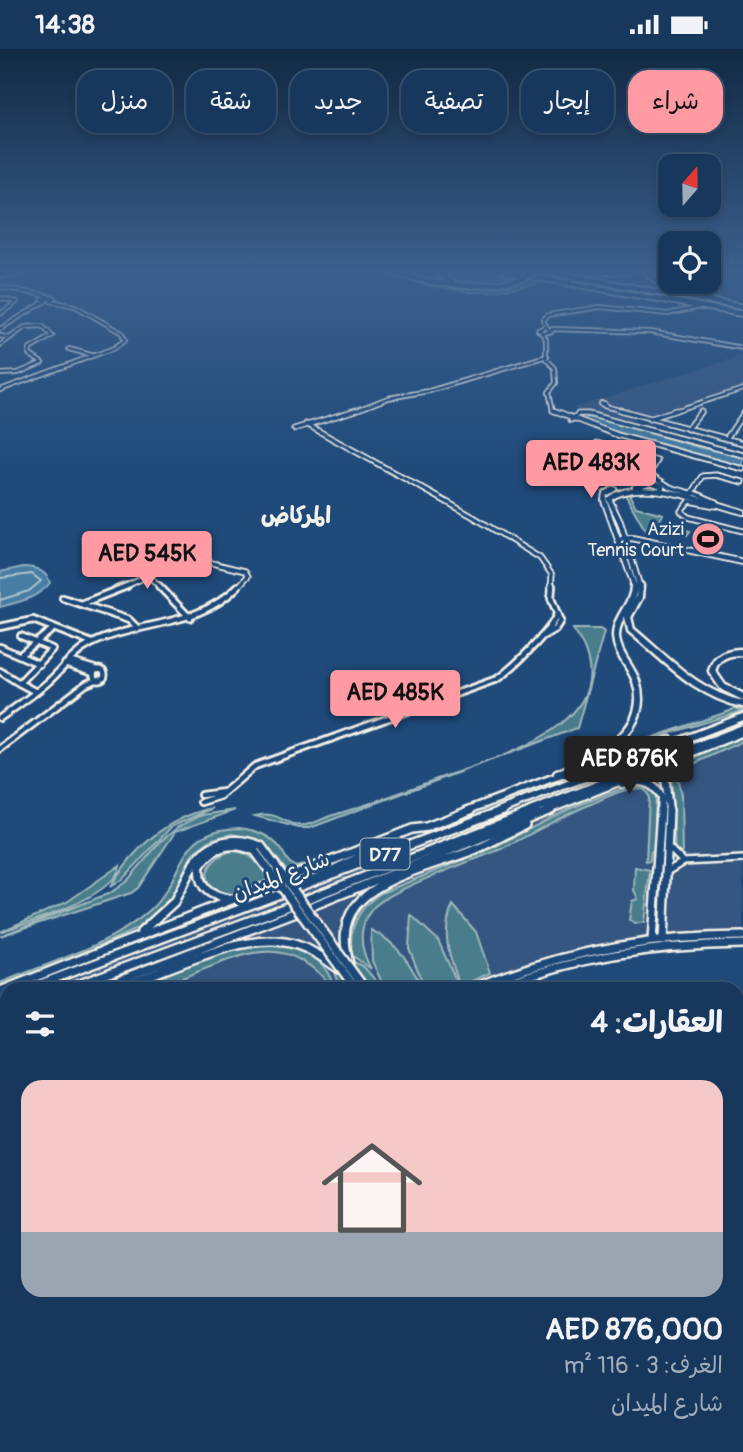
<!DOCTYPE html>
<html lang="ar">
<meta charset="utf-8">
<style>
:root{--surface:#17385c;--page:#203f62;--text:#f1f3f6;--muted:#9eacbb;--line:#365272;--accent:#ff9aa2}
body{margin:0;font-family:Pangolin,"Playpen Sans Arabic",sans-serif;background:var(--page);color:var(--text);direction:rtl;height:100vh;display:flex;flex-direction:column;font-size:26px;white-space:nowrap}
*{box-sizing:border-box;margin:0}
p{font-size:23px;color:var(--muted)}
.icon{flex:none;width:38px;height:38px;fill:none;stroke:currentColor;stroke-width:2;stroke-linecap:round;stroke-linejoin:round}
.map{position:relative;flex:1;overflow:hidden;direction:ltr}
.panel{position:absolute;left:0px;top:933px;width:744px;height:471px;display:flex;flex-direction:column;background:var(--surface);border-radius:21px 21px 0 0;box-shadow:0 4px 10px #0003,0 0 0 2px var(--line);direction:rtl}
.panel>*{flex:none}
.hud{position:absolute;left:21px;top:21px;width:702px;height:63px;direction:rtl;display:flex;gap:14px}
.needle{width:46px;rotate:20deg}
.tools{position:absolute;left:658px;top:105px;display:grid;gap:14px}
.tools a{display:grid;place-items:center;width:63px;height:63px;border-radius:14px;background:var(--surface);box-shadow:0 4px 10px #0003,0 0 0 2px var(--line);font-size:35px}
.price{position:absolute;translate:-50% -60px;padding:0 16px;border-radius:7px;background:var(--accent);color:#111;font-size:23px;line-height:46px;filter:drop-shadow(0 2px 4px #0008)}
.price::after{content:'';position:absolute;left:50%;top:42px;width:21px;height:16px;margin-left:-10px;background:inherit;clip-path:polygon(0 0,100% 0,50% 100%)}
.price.selected{background:#222;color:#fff}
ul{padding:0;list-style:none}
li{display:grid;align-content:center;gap:14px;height:371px;padding:0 21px}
li span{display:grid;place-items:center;height:217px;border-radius:21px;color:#555}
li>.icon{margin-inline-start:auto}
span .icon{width:126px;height:126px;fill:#fffc;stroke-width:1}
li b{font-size:30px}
h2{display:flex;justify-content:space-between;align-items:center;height:84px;padding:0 21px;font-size:30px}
.tag{padding:0 24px;border-radius:21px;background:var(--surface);box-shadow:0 4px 10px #0003,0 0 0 2px var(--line);font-size:24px;line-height:63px}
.tag.selected{background:var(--accent);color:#111}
.status{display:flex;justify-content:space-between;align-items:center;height:49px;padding:0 35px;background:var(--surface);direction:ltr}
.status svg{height:19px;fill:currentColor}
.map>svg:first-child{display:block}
.built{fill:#365681}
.green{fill:#487d8c;stroke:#9eb7ba;stroke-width:2}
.water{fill:#467da3;stroke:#8cabbf;stroke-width:2}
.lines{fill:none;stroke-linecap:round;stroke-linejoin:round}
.shore{stroke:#aec3cc;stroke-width:2}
.street-tunnel-far1{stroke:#3f638a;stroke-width:5;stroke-dasharray:5 2.5;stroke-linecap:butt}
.street-tunnel{stroke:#3f638a;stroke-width:7;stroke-dasharray:7 3.5;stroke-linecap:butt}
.street-far3-casing{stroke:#f4f1e8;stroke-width:6}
.street-far2-casing{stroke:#f4f1e8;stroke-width:7}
.street-far1-casing{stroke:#f4f1e8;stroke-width:10}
.street-casing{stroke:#f4f1e8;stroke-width:10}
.secondary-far3-casing{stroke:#f4f1e8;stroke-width:8}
.secondary-far2-casing{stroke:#f4f1e8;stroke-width:11}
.secondary-far1-casing{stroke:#f4f1e8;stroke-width:12}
.secondary-casing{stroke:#f4f1e8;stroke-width:15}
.primary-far2-casing{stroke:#f4f1e8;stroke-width:11}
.primary-far1-casing{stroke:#f4f1e8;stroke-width:12}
.primary-casing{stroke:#f4f1e8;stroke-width:15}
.highway-casing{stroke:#f4f1e8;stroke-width:8}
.street-far3{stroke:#1f4a7a;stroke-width:2.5}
.street-far2{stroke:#1f4a7a;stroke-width:3.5}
.street-far1{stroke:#1f4a7a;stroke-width:4.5}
.street{stroke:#1f4a7a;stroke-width:5}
.secondary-far3{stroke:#1f4a7a;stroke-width:4.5}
.secondary-far2{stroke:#1f4a7a;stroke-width:6}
.secondary-far1{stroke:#1f4a7a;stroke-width:7}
.secondary{stroke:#1f4a7a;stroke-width:10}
.primary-far2{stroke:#1f4a7a;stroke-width:6}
.primary-far1{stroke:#1f4a7a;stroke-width:7}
.primary{stroke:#1f4a7a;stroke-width:10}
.highway{stroke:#1f4a7a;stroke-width:4.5}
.primary-bridge-casing{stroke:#f4f1e8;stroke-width:12;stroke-linecap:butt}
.highway-bridge-casing{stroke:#f4f1e8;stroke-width:8;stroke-linecap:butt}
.primary-bridge{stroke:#1f4a7a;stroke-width:7}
.highway-bridge{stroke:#1f4a7a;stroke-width:4.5}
.labels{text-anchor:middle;stroke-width:6;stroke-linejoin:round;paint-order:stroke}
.far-poi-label{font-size:18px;fill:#f4f1e8;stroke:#1f4a7a;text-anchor:end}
.shield{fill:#1f4a7a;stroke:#b4bfc7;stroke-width:2}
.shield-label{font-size:19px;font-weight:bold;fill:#f4f1e8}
.street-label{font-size:21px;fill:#f4f1e8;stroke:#1f4a7a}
.far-district-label{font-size:23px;font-weight:bold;fill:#f4f1e8;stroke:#1f4a7a}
</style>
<div class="status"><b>14:38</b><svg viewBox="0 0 49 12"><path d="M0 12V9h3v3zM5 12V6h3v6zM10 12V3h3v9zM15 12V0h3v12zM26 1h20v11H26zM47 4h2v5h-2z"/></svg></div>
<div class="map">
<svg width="743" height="1403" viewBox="0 0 743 1403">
<rect width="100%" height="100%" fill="#1f4a7a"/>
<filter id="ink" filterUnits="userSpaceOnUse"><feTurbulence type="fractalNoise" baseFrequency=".0143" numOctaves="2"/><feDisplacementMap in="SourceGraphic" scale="14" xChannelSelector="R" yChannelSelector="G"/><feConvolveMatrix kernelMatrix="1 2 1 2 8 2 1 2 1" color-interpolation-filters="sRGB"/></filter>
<g filter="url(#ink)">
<path class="built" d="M743,306V338L624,374L572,359Z
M743,673V886L640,890L575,901L524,915L461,940H43Z
M7,953V1396L25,1397L22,1403H0V955Z"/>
<path class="green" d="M383,223C397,225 411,231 425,234C459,242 496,241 528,229C515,226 506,233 493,233C480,233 465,235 451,231L447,225C473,214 549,232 578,238L544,233L490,243H469L426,236Z
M625,445H629L636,458L663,465L659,473L690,482L687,486L658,479L645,481Z
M573,580H600L604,583L577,679L310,779H299L255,767C279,760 286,779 305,776C314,775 322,770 330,767C363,758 394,746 426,734C487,711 640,676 573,580Z
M735,659L743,662L615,701L730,662Z
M743,687V692L683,720L677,726L681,746L682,810L675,805L671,723L678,716Z
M633,735L645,736L656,745L654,802H651L650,811L646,812L649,747L645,741C629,735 604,750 589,756C559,768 532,785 503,799C474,812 389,840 372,860C357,879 360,900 371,920L353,907C346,881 359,858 381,844L488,801L569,760Z
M213,759L171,778L123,830L110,838C133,800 167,768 213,759Z
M235,761L175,783L138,839L131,844L0,887L110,844L127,832L161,792L178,778L202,766Z
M239,779C256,781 270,786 281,800C286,808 287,814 296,818L347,803L290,826L267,797L256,790L232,785L212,790L193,804L172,847L141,878L47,920L0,937V934C48,914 112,896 150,861C188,826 173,781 239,779Z
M234,802C254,804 260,817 270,832C258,837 245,844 233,845C197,848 199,808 234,802Z
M120,816C116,848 29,873 0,883L67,853Z
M635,818L650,821L644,873L635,875L629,871L632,852L638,850L634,841Z
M453,856L476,883L490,924L460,937C450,909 440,885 453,856Z
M411,866L438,891L459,938L425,940L409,899Z
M371,881C398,894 410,914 423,940H385L372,912Z
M268,895C303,898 323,905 335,940C282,881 248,904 184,928C174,932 164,938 153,940C145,941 135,940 126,940L233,900Z
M333,902L364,918L383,940H340L333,920Z"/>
<path class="water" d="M590,366L700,399L743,407V418L582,373Z
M23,518C35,518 46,521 50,534C38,549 19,553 0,558V523Z"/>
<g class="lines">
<path class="shore" d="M0,529L32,525L41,532L29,542L0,551"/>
<path class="street-tunnel-far1" d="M737,1031L743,1029
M737,1038L743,1037"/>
<path class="street-tunnel" d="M256,1403L261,1396
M269,1403L274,1396"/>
<defs>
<path id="street-far3" d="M0,238L48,247
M47,248L55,249L42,251Z
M0,249L17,253L0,265
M545,278L552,282L544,284L538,281Z
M547,279L543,271L548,266L600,258L668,265L700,258
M0,280L46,252
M551,280L650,283L743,299
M541,283L546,290V310L555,319L556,334L549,343L553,362L556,363
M0,287L10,289
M0,296L25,278L42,277L52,287L30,300L29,305L42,314
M69,300L91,306
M0,325L18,324L42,314
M0,341L114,299L125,291L122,284L75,257L51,252
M601,354H604L605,356L600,355Z
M604,357L627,363
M352,363L388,349L429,342L547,307
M671,363L743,340"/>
<path id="street-far2" d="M553,361L617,386L743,420
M620,361L743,394
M649,370L676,361
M571,371L578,365H588L743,406
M306,375L472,467L540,509L552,526L551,539
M294,380L356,361
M687,380L701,362
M726,390L743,365
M597,394L615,399L595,396Z
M615,399L633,407L652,432
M633,405L657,412L653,419L643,422
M652,420L650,425L670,438L694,445
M716,453L693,443L703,427L716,426L743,433
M716,457L689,452L681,462L688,468L743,482
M194,500L212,514L245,522L248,527L237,539
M149,527L161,539
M122,539L171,516L200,507"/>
<path id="street-far1" d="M159,537L190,569
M63,549L129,571L137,579
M81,555L127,537
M0,578L33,571L92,594
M541,588L555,580L560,572L551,549L552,537
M0,598L39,615
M20,606L53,580
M68,612L98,621
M65,615L93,624
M93.5 626a5.5 5.5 0 1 1 11 0a5.5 5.5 0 1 1-11 0Z
M0,622L19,634L52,600L21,587
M19,634L36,643
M0,669C16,658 32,647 47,634C62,621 73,604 91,595C139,571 199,579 238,537
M0,700L86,635L99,630
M201,746L224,743
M201,753L220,747L255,717L497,630C513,619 551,582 557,565"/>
<path id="street" d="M669,799L682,812
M668,822L683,813L743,810"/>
<path id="secondary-far3" d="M635,438L650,433L662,437L661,442
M614,440L605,445L604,451L635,539
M622,490L632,489L743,513
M640,539L620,473L609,450C640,426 708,454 743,463"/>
<path id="secondary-far2" d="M640,537L639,548L628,568L631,581C666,610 698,646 743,655
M557,725C595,708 653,684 636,632C630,616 617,605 616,588C615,568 634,556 634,537
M622,735C639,730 654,732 662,749L661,762
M669,762L665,727L674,712"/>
<path id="secondary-far1" d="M652,891L661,761
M663,892L669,761
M471,940C559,903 648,887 743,887
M491,940C573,908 655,896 743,895"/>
<path id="secondary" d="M28,1403L31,1396
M42,1403L45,1396"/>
<path id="primary-far2" d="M743,603C728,603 716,606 712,622L723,638L743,648
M466,762L550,730L670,691
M498,762L743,668
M530,762L743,679
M546,762L741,684"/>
<path id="primary-far1" d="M426,778L471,761
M200,817C197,839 211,848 231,850
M312,831L397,790
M141,883L174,853L194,814
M349,915C344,895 342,875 355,858C378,826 445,814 481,798C496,791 510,783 525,776
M27,940L503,761
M66,940L289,857L535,761
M95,940L317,855L551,761
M112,940C165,925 245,878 297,896C313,901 326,911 339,920
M0,942L412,780L428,778
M0,949L7,947
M0,964L7,961
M0,974L7,972"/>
<path id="primary" d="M0,1182L7,1179
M0,1193L7,1195
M0,1205L7,1206
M0,1228L7,1224"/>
<path id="highway" d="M390,223C435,236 477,243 523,229
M446,223L442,227L454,235
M506,223L743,265
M548,223L743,258
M587,223H629
M646,223L659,233L683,242
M0,226L23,223"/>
</defs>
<use href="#street-far3" class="street-far3-casing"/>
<use href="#street-far2" class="street-far2-casing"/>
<use href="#street-far1" class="street-far1-casing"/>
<use href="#street" class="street-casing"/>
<use href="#secondary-far3" class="secondary-far3-casing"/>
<use href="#secondary-far2" class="secondary-far2-casing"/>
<use href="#secondary-far1" class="secondary-far1-casing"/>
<use href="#secondary" class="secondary-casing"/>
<use href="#primary-far2" class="primary-far2-casing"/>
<use href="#primary-far1" class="primary-far1-casing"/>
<use href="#primary" class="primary-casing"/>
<use href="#highway" class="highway-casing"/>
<use href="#street-far3" class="street-far3"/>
<use href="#street-far2" class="street-far2"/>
<use href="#street-far1" class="street-far1"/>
<use href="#street" class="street"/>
<use href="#secondary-far3" class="secondary-far3"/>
<use href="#secondary-far2" class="secondary-far2"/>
<use href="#secondary-far1" class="secondary-far1"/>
<use href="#secondary" class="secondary"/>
<use href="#primary-far2" class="primary-far2"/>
<use href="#primary-far1" class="primary-far1"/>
<use href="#primary" class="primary"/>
<use href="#highway" class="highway"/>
<defs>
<path id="primary-bridge" d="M194,814C211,791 235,786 261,797L365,940
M200,817C213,796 233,792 255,802L356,940"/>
<path id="highway-bridge" d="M523,229L535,223"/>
</defs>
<use href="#primary-bridge" class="primary-bridge-casing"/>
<use href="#highway-bridge" class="highway-bridge-casing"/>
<use href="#primary-bridge" class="primary-bridge"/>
<use href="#highway-bridge" class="highway-bridge"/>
</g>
</g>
<linearGradient id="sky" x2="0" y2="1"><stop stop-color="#112943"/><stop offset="0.53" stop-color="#3c608d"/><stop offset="1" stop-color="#3c608d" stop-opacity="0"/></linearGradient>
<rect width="743" height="419" fill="url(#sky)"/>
<defs>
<symbol id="stadium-disc" viewBox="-11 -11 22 22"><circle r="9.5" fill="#ff9aa2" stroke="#1f4a7a"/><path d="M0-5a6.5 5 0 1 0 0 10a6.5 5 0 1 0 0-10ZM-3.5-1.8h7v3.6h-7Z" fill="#111"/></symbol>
</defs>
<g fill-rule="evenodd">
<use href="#stadium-disc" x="689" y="471" width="38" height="38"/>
</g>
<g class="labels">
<g class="far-poi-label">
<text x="684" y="486">Azizi<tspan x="684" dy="21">Tennis Court</tspan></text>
</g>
<rect class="shield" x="360.5" y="789.5" width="49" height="31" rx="5"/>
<g class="shield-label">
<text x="385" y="812">D77</text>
</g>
<g class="street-label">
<text transform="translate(281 827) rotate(-21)" y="7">شارع الميدان</text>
</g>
<g class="far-district-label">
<text x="296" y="474">المركاض</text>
</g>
</g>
</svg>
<div class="tools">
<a><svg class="needle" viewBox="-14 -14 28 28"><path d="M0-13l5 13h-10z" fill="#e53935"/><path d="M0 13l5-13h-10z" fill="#9eacbb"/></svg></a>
<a><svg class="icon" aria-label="locate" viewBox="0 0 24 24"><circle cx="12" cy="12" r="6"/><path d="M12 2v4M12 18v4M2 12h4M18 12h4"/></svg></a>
</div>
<b class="price" style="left:591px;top:451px">AED 483K</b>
<b class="price" style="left:147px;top:542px">AED 545K</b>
<b class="price" style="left:395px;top:681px">AED 485K</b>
<b class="price selected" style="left:629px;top:747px">AED 876K</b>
<div class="hud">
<a class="tag selected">شراء</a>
<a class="tag">إيجار</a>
<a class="tag">تصفية</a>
<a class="tag">جديد</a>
<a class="tag">شقة</a>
<a class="tag">منزل</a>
</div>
<section class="panel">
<h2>العقارات: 4<svg class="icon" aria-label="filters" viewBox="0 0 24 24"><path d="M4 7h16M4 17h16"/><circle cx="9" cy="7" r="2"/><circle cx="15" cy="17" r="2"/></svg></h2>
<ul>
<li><span style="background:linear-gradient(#f6c9c9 70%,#9aa5b1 0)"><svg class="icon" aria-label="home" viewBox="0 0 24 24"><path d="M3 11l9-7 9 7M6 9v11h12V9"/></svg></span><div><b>AED 876,000</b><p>الغرف: 3 · 116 m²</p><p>شارع الميدان</p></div></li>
</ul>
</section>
</div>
